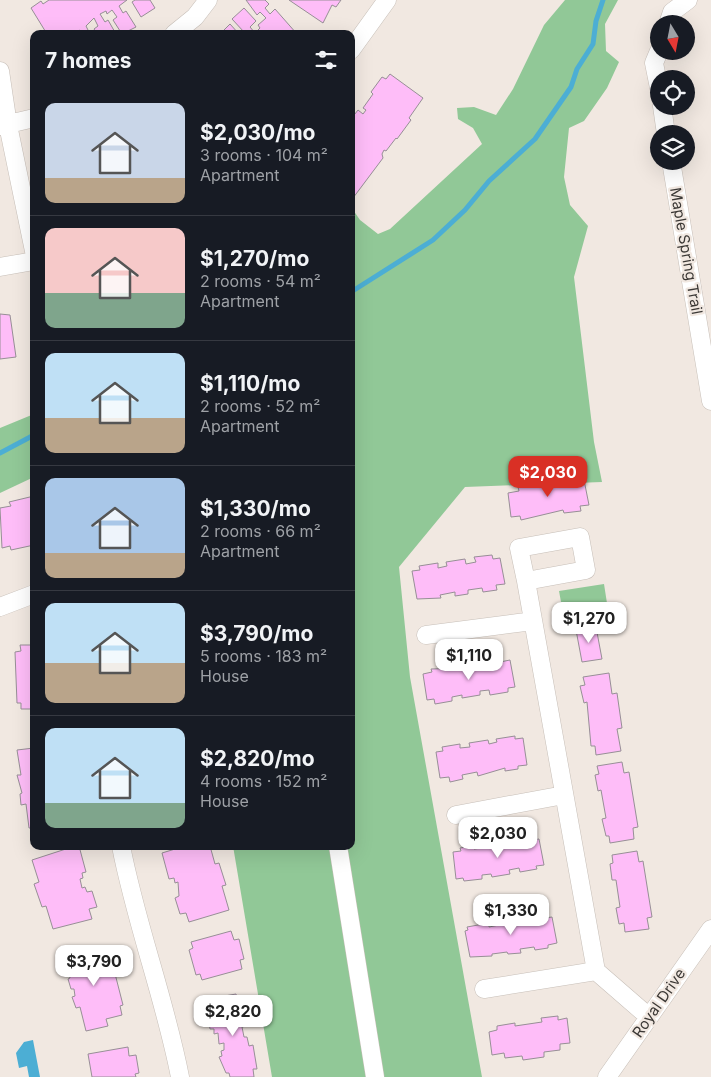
<!DOCTYPE html>
<meta charset="utf-8">
<style>
:root{--surface:#171b24;--page:#242831;--text:#f1f3f6;--muted:#9ea1a6;--line:#363941;--accent:#d93025}
body{margin:0;font-family:Inter,sans-serif;background:var(--page);color:var(--text);height:100vh;display:flex;flex-direction:column;font-size:19px;white-space:nowrap}
*{box-sizing:border-box;margin:0}
p{font-size:16px;color:var(--muted)}
.icon{flex:none;width:28px;height:28px;fill:none;stroke:currentColor;stroke-width:2;stroke-linecap:round;stroke-linejoin:round}
.map{position:relative;flex:1;overflow:hidden}
.side{position:absolute;left:30px;top:30px;width:325px;height:820px;display:flex;flex-direction:column;background:var(--surface);border-radius:10px;box-shadow:0 5px 20px #0002}
.side>*{flex:none}
.needle{width:32px;rotate:170deg}
.controls{position:absolute;left:650px;top:15px;display:grid;gap:10px}
.controls a{display:grid;place-items:center;width:45px;height:45px;border-radius:50%;background:var(--surface);box-shadow:0 5px 20px #0002;font-size:25px}
.price{position:absolute;translate:-50% -42px;padding:0 11px;border-radius:10px;background:#fff;color:#222;font-size:16px;line-height:32px;filter:drop-shadow(0 1px 2px #0008)}
.price::after{content:'';position:absolute;left:50%;top:30px;width:15px;height:11px;margin-left:-8px;background:inherit;clip-path:polygon(0 0,100% 0,50% 100%)}
.price.selected{background:var(--accent);color:#fff}
ul{padding:0;list-style:none}
li{display:flex;align-items:center;gap:15px;height:125px;padding:0 15px}
li+li{border-top:1px solid var(--line)}
li span{display:grid;place-items:center;flex:none;width:140px;height:100px;border-radius:10px;color:#555}
li>.icon{margin-inline-start:auto}
span .icon{width:60px;height:60px;fill:#fffc;stroke-width:1}
li b{font-size:21px}
h2{display:flex;justify-content:space-between;align-items:center;height:60px;padding:0 15px;font-size:21px}
.map>svg:first-child{display:block}
.green{fill:#91c897}
.water{fill:#4caed4}
.lines{fill:none;stroke-linecap:round;stroke-linejoin:round}
.stream{stroke:#4caed4;stroke-width:5}
.building{fill:#febdf8;stroke:#978f96}
.minor-casing{stroke:#c7bfb8;stroke-width:19}
.minor{stroke:#fff;stroke-width:18}
.labels{text-anchor:middle;stroke-width:4.5;stroke-linejoin:round;paint-order:stroke}
.street-label{font-size:15px;fill:#3b3835;stroke:#f1e8e1}
</style>
<div class="map">
<svg width="711" height="1077" viewBox="0 0 711 1077">
<rect width="100%" height="100%" fill="#f1e8e1"/>
<path class="green" d="M565,0H618L605,24L606,51L619,62L607,88L584,121L569,128L564,177L570,205L588,226L574,277L594,442L602,482L465,487L399,567L410,677L482,1077H272L233,846H351V207L360,220L378,234L390,229L482,144L473,128L458,119L457,108L474,107L496,115L513,89L544,25Z
M34,414V477L0,493V428Z
M604,584L609,616L565,624L559,591Z"/>
<path class="water" d="M33,1040L40,1077H29L27,1066L19,1068L16,1053L24,1042Z"/>
<g class="lines">
<path class="stream" d="M351,292L433,240L465,210L489,181L535,139L571,87L577,69L593,44L596,21L603,0
M0,453L34,435"/>
</g>
<path class="building" d="M49,0H127L119,6L123,13L126,11L136,27L122,34L113,20L117,17L112,10L107,14L106,11L100,14L105,22L108,20L116,34H97L94,29L98,26L94,18L86,26L90,34H82L80,30L74,34H47L31,8L41,1L43,4Z
M135,0H150L155,8L141,17L132,2Z
M246,0H265L269,4L265,8L270,14L275,9L297,34L244,32L232,19L244,8L256,21L250,27L255,33L260,28L258,25L266,18L260,12L257,15Z
M289,0H341L336,7L332,5L323,23Z
M230,24L239,34H220Z
M390,74L423,98L409,118L411,120L397,139L396,138L386,151L384,150L382,154L383,158L353,198L351,196V119L358,110L363,114L366,110L363,108L373,94L371,92L382,77L386,79Z
M0,314L10,315L16,357L0,359Z
M555,476L556,480L572,477L574,482L584,480L589,505L580,506L581,511L564,513L563,510L521,520L520,516L511,517L508,493L519,491L518,487L535,484L534,480Z
M34,496V545L11,550L10,546L2,548L0,508L11,506L9,502Z
M492,555L493,559L500,558L505,584L496,585L497,590L483,592L482,588L468,590V594L455,596V592L440,595L441,598L417,599L412,571L420,570L419,566L438,563V568L447,566L446,562L465,559L466,564L476,562L474,557Z
M596,627L602,659L582,662L576,630Z
M20,645H34V709H21V703H17L15,652L21,651Z
M499,658L500,662L510,660L515,687L508,688V692L490,695L489,690L480,691V695L462,698V695L452,697V701L435,704L434,699L427,700L423,674L432,672L431,669L460,668L459,665L472,662L473,666L488,663L487,660Z
M609,673L612,694L617,693L622,728L617,729L621,751L596,755L595,746H591L587,702L584,703L580,686L585,685L583,677Z
M515,736V739L523,738L527,765L518,766V769L505,771V768L478,776L477,772L462,775L463,779L450,782L449,777L440,778L436,752L443,751L442,747L460,744V748L470,747L469,743L488,740L489,744L497,742L496,739Z
M34,748V828H29L26,804L21,805L20,794L22,793L17,775H21L17,750Z
M622,762L624,773L629,772L638,827L633,828L634,839L610,843L609,836H606L602,819L606,818L601,790L598,791L595,775L599,774L597,766Z
M529,837L530,840L539,839L544,865L536,866L537,869L520,872L519,868L509,870L510,874L492,877L491,874L482,875V879L464,881L463,878L456,879L453,852L461,851L460,848L473,846L474,849L489,847V844L516,842V839Z
M75,846H79L86,872L82,873L83,878L80,879L82,888L85,887L87,892L92,891L97,907L89,909L92,919L53,929L46,906L42,907L34,884L39,882L32,860Z
M185,846H210L215,864L219,863L226,885L222,886L229,910L189,922L186,913L180,914L175,898L179,896L178,882L175,883L174,878L169,879L162,853Z
M637,851L639,862L643,861L652,917L647,918L649,929L625,932L624,923L619,924L616,908L620,907L616,880H612L610,864L613,863L612,855Z
M545,914V918L552,917L557,943L548,945V948L535,950L534,947L520,949L521,953L508,954L507,952L492,954V956L470,957L465,931L468,930L467,927L489,923V927L499,925L498,922L516,919L517,923L527,921L526,917Z
M231,931L234,940L239,939L244,959L240,960L242,969L202,980L200,974L196,975L189,950L193,948L191,942Z
M87,947L89,953L105,949L108,959L111,958L123,1005L120,1006L122,1015L106,1019L108,1026L86,1031L80,1007L76,1008L72,997L75,996L74,989H71L68,979L70,978L64,954Z
M236,994L238,1003H242L246,1026L242,1027L244,1037H247L249,1046L253,1045L257,1069H253L254,1077H230L229,1073H226L219,1057L222,1056L221,1051L224,1050V1043L219,1044L218,1033L214,1034V1029H210L208,1015L212,1014L211,1008L214,1007L213,998Z
M558,1016V1020L567,1018L570,1043L560,1044V1050L544,1052V1057L523,1060L522,1056L505,1058L504,1053L492,1055L489,1032L497,1030V1026L515,1023V1026L542,1022L541,1018Z
M128,1047L129,1056L136,1055L139,1073L135,1074L136,1077H92L88,1054Z"/>
<g class="lines">
<defs>
<path id="minor" d="M668,24L672,12L688,0
M174,34L195,17L208,0
M351,50L387,0
M659,51L654,63L659,88
M0,71L8,125L34,251
M662,106L666,134
M0,126L34,118
M671,161L711,401
M0,267L34,261
M580,537L586,570L526,581L519,548Z
M526,581L596,971
M0,607L34,594
M426,635L533,621
M456,815L564,795
M121,846C136,924 165,999 180,1077
M338,846L375,1077
M484,989L596,971L649,1017
M607,1077L711,929"/>
</defs>
<use href="#minor" class="minor-casing"/>
<use href="#minor" class="minor"/>
</g>
<g class="labels">
<g class="street-label">
<text transform="translate(686 251) rotate(80)" y="5">Maple Spring Trail</text>
<text transform="translate(659 1003) rotate(-55)" y="5">Royal Drive</text>
</g>
</g>
</svg>
<div class="controls">
<a><svg class="needle" viewBox="-14 -14 28 28"><path d="M0-13l5 13h-10z" fill="#e53935"/><path d="M0 13l5-13h-10z" fill="#9ea1a6"/></svg></a>
<a><svg class="icon" aria-label="locate" viewBox="0 0 24 24"><circle cx="12" cy="12" r="6"/><path d="M12 2v4M12 18v4M2 12h4M18 12h4"/></svg></a>
<a><svg class="icon" aria-label="layers" viewBox="0 0 24 24"><path d="M12 4l9 5-9 5-9-5zM3 14l9 5 9-5"/></svg></a>
</div>
<b class="price selected" style="left:548px;top:498px">$2,030</b>
<b class="price" style="left:589px;top:644px">$1,270</b>
<b class="price" style="left:469px;top:681px">$1,110</b>
<b class="price" style="left:498px;top:859px">$2,030</b>
<b class="price" style="left:511px;top:936px">$1,330</b>
<b class="price" style="left:94px;top:987px">$3,790</b>
<b class="price" style="left:233px;top:1037px">$2,820</b>
<section class="side">
<h2>7 homes<svg class="icon" aria-label="filters" viewBox="0 0 24 24"><path d="M4 7h16M4 17h16"/><circle cx="9" cy="7" r="2"/><circle cx="15" cy="17" r="2"/></svg></h2>
<ul>
<li><span style="background:linear-gradient(#c9d6e8 75%,#b9a48a 0)"><svg class="icon" aria-label="home" viewBox="0 0 24 24"><path d="M3 11l9-7 9 7M6 9v11h12V9"/></svg></span><div><b>$2,030/mo</b><p>3 rooms · 104 m²</p><p>Apartment</p></div></li>
<li><span style="background:linear-gradient(#f6c9c9 65%,#7fa58c 0)"><svg class="icon" aria-label="home" viewBox="0 0 24 24"><path d="M3 11l9-7 9 7M6 9v11h12V9"/></svg></span><div><b>$1,270/mo</b><p>2 rooms · 54 m²</p><p>Apartment</p></div></li>
<li><span style="background:linear-gradient(#bfe0f5 65%,#b9a48a 0)"><svg class="icon" aria-label="home" viewBox="0 0 24 24"><path d="M3 11l9-7 9 7M6 9v11h12V9"/></svg></span><div><b>$1,110/mo</b><p>2 rooms · 52 m²</p><p>Apartment</p></div></li>
<li><span style="background:linear-gradient(#a9c7e8 75%,#b9a48a 0)"><svg class="icon" aria-label="home" viewBox="0 0 24 24"><path d="M3 11l9-7 9 7M6 9v11h12V9"/></svg></span><div><b>$1,330/mo</b><p>2 rooms · 66 m²</p><p>Apartment</p></div></li>
<li><span style="background:linear-gradient(#bfe0f5 60%,#b9a48a 0)"><svg class="icon" aria-label="home" viewBox="0 0 24 24"><path d="M3 11l9-7 9 7M6 9v11h12V9"/></svg></span><div><b>$3,790/mo</b><p>5 rooms · 183 m²</p><p>House</p></div></li>
<li><span style="background:linear-gradient(#bfe0f5 75%,#7fa58c 0)"><svg class="icon" aria-label="home" viewBox="0 0 24 24"><path d="M3 11l9-7 9 7M6 9v11h12V9"/></svg></span><div><b>$2,820/mo</b><p>4 rooms · 152 m²</p><p>House</p></div></li>
</ul>
</section>
</div>
